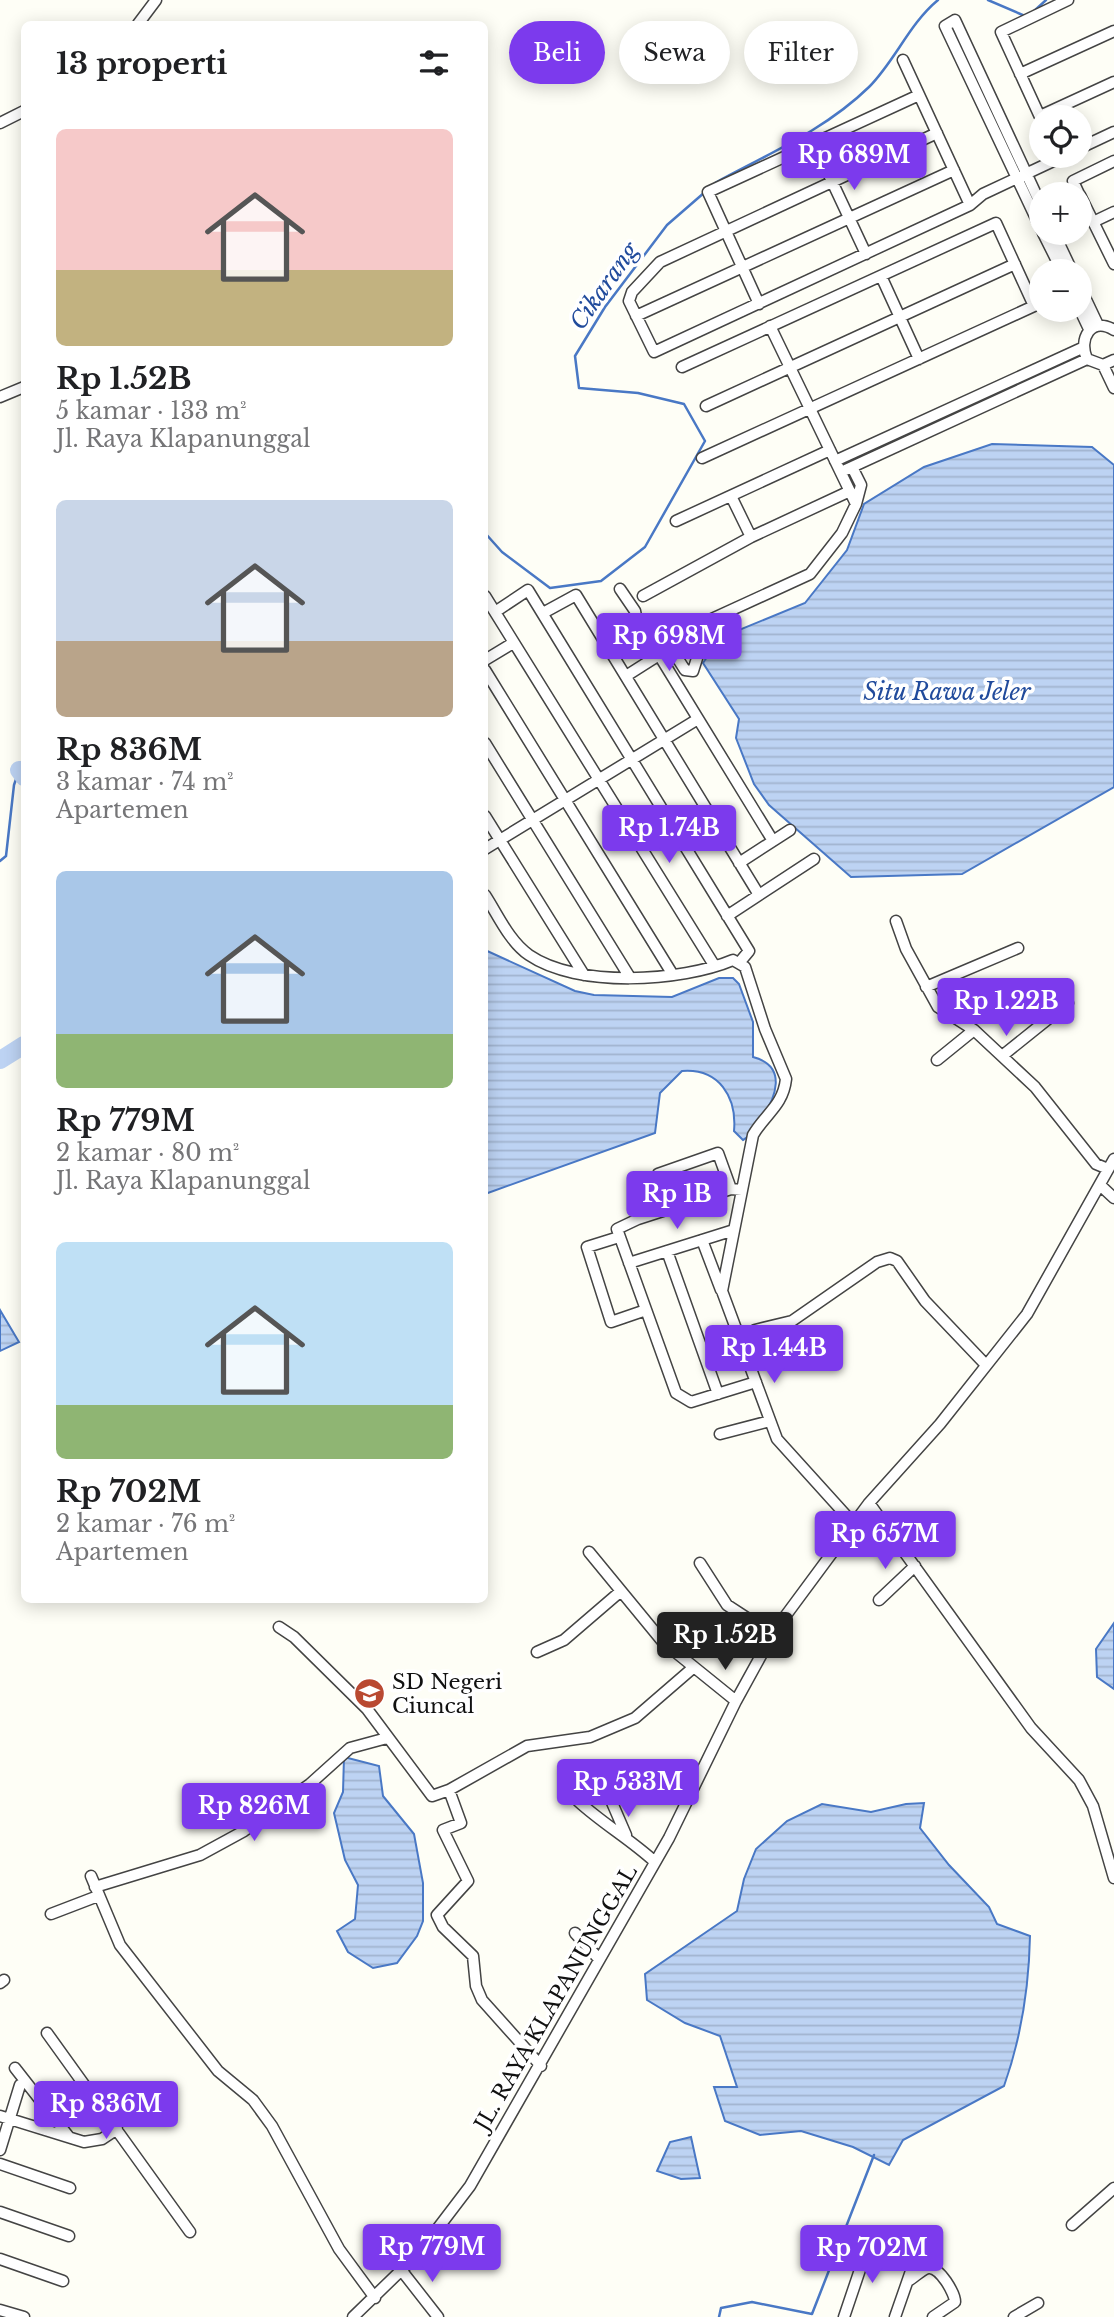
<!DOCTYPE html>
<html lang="id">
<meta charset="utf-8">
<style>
:root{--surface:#fff;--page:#f2f2f2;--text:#202124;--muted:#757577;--accent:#7c3aed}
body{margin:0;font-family:"Libre Baskerville",serif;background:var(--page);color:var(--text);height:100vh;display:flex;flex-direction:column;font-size:26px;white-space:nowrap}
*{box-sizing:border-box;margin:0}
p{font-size:23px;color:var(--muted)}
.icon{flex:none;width:38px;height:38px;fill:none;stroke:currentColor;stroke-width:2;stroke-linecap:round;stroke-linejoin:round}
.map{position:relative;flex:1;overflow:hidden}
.sheet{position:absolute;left:21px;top:21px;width:467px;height:1582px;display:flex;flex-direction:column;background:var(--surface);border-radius:10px;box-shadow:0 4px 18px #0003}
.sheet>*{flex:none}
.banner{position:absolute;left:509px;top:21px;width:499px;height:63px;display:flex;gap:14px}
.controls{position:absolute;left:1029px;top:105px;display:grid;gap:14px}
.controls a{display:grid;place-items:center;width:63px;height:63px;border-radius:50%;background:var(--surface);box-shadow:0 4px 18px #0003;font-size:35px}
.price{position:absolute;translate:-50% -60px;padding:0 16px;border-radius:7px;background:var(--accent);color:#fff;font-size:23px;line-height:46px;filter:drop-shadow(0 2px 4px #0008)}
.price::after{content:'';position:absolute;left:50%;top:42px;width:21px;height:16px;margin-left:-10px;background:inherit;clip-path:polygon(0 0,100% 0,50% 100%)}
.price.on{background:#222;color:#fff}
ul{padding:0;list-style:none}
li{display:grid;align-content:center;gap:14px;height:371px;padding:0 35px}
li span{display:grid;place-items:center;height:217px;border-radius:10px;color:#555}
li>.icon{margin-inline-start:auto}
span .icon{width:126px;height:126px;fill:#fffc;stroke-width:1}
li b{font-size:30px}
h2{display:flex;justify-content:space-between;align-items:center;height:84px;padding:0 35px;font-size:30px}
.tag{padding:0 24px;border-radius:32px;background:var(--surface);box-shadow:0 4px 18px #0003;font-size:24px;line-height:63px}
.tag.on{background:var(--accent);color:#fff}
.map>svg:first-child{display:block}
.water{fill:url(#water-rules);stroke:#4978c5;stroke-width:2}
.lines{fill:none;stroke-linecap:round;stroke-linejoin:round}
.stream{stroke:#4978c5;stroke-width:2.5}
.river{stroke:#bdd3f3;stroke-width:18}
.minor-casing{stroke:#444;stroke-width:13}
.minor{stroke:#fff;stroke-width:10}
.labels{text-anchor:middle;stroke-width:7;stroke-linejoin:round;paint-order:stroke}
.poi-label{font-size:21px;fill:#111;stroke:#fff;text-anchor:start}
.street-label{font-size:21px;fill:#111;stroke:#fff}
.water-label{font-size:23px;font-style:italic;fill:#214b9c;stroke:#fff}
</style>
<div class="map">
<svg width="1114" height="2317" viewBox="0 0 1114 2317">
<defs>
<pattern id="water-rules" width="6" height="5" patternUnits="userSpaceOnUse" patternTransform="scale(1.75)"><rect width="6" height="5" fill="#bdd3f3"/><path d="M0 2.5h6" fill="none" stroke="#a1b4cf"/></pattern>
</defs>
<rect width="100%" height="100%" fill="#fefef6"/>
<path class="water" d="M992,444L1092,447L1114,465V787L962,874L851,877L769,805L754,784L736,738L739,719L703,663L711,651L734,632L805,603L847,550L864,504L924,467Z
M485,950L575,991L594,995L672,997L719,978H733L739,984L753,1022V1057C788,1066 776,1098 761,1119C756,1127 751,1136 743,1140L734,1131C737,1097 719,1068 682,1071L660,1093L655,1133L485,1194Z
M0,1310L19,1342L0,1351Z
M1114,1623V1689L1097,1677L1096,1649Z
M344,1757L379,1766L383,1796L414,1834L423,1883V1921L417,1936L397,1963L373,1968L348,1952L337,1931L355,1919L358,1885L345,1860L334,1813L343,1792Z
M924,1803L920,1828L949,1865L989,1907L997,1924L1030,1936C1029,1987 1021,2038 1004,2086L903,2140L889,2165L853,2147L801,2131L760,2135L725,2121L714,2087H737L720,2036L685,2023L647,2000L645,1974L737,1911L744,1879L756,1849L787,1821L822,1804L871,1812L906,1804Z
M691,2137L700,2178L681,2179L657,2171L670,2142Z"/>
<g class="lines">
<path class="stream" d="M988,0L1025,16
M1033,12L1046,0
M715,183C768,154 825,130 869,87C895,61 909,24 938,0
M485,533L502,552L550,588L601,581L645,547L705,441L684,404L638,393L579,388L575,356L605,307L667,225L705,192
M0,861L6,856L14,785L24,756
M719,2317L721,2308L752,2302L812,2314L874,2155"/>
<path class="river" d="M19,770L24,777
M0,1060L24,1045"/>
<defs>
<path id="minor" d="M138,24L156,0
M903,60L970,205
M1020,74L1114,31
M1040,116L1114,82
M1041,119L1001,32L1068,0
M0,123L24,111
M937,133L660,262L632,292L629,301L654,352L970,205L983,194L1064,156
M814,143L866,254
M1080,148L1114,132
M1079,194L1073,181L1114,161
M1080,195L1114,264
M1041,205L955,20L945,26L1041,229
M1093,222L1114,212
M1043,233L1062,271
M1054,233L1072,271
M881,276L919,359
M1080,287L1098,325
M759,304L708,192L919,95
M1080,310L1089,329
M636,316L954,170
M1114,330C1091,316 1078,339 1087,359L1103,365L1114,360
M1103,365L1114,388
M682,367L996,223L1034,306L702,458
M0,397L24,387
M706,406L1015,264
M835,461L1082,348
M852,467L861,485L856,504
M841,472L1087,359
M731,496L751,537
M676,521L830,450
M485,596L714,965
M643,596L751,537L850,491
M495,612L528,590L749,951L739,963
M543,613L576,595L759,895
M709,620L693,671L685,670L666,640L810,574L842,533L856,504L770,326
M606,644L637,622L635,611L620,589
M485,660L513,643
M485,670L673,975
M626,676L659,655L773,841
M485,743L629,976
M485,816L584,975
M485,849L698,719
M739,863L790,830
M485,895C498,915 509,941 529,955C577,988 681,982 733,960L745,967L765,1029L786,1079C783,1106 765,1114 753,1135L722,1291L777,1439L853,1523
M727,916L814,859
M896,921L906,949L938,1007L974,1030L1035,1087L1096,1164L1108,1169
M926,987L1018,948
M1002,1056L1068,1003
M937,1060L974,1030
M658,1174L718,1153L731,1189
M1100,1185L1114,1198
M742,1190L731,1189L638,1219L617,1229L676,1393L691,1402L756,1382
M619,1237L587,1247L611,1322L646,1310
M702,1240L721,1290
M667,1251L718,1394
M629,1263L734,1230
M740,1339L755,1330L792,1321L877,1262L890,1258L897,1261L925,1301L986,1365
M720,1434L770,1421
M869,1503L1031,1728L1079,1780L1093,1806L1114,1878
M589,1552L663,1642L736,1701
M700,1563L727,1605L770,1633L775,1630
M879,1600L915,1566
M279,1627L294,1637L367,1709L432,1796L449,1790L527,1746L590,1737L635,1718L694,1667
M537,1652L564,1640L621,1591
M604,1784L626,1835
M449,1790L461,1823L443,1830L468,1881L437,1915L443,1927L473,1956L476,1986L482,2000L541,2066
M578,1801C603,1824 630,1839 655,1862
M91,1876L120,1945L218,2071L253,2100L272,2126L339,2249L375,2298
M95,1887L200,1855L244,1831L310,1784L350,1748L387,1738
M51,1914L98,1896
M575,1933L599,1959
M0,1983L4,1980
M47,2033L190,2232
M15,2068L69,2137
M0,2116L84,2142L102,2139L117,2129
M0,2150L20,2085
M0,2164L70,2188
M0,2212L69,2236
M1072,2225L1114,2188
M0,2259L63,2281
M402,2271L438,2317
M908,2281C914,2278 922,2269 928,2268C940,2266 955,2294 955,2302L933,2317
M0,2310L24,2317
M353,2317L419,2253L470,2186L669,1838L736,1701L775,1630L869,1503L940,1424L1027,1314L1114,1159
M844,2317L869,2243
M895,2317L919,2248
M1014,2317L1038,2303"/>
</defs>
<use href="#minor" class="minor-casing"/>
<use href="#minor" class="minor"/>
</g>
<defs>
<symbol id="school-disc" viewBox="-11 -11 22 22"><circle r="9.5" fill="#b94931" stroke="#fff"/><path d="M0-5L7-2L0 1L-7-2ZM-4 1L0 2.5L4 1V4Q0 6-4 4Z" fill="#fff"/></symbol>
</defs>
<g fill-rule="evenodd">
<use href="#school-disc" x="352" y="1676" width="35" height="35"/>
</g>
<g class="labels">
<g class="poi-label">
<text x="392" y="1689">SD Negeri<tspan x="392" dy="24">Ciuncal</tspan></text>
</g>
<g class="street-label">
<text transform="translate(556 1998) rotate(-60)" y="7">JL. RAYA KLAPANUNGGAL</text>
</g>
<g class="water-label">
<text transform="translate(604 286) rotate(-55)" y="8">Cikarang</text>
<text x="947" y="700">Situ Rawa Jeler</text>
</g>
</g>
</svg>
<div class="controls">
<a><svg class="icon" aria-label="locate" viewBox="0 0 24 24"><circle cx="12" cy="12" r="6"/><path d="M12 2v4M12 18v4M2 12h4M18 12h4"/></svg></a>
<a>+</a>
<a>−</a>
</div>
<b class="price" style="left:854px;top:192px">Rp 689M</b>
<b class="price" style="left:669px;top:673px">Rp 698M</b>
<b class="price" style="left:669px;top:865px">Rp 1.74B</b>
<b class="price" style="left:1006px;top:1038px">Rp 1.22B</b>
<b class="price" style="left:677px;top:1231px">Rp 1B</b>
<b class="price" style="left:774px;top:1385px">Rp 1.44B</b>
<b class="price" style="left:885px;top:1571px">Rp 657M</b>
<b class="price on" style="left:725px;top:1672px">Rp 1.52B</b>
<b class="price" style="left:628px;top:1819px">Rp 533M</b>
<b class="price" style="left:254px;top:1843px">Rp 826M</b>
<b class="price" style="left:106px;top:2141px">Rp 836M</b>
<b class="price" style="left:432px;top:2284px">Rp 779M</b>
<b class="price" style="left:872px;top:2285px">Rp 702M</b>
<div class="banner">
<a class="tag on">Beli</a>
<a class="tag">Sewa</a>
<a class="tag">Filter</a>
</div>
<section class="sheet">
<h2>13 properti<svg class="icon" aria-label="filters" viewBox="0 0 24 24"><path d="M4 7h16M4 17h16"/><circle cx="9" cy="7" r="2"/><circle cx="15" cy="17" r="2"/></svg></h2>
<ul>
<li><span style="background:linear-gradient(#f6c9c9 65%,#c2b280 0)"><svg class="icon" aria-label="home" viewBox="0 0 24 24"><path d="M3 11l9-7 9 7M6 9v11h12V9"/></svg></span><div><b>Rp 1.52B</b><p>5 kamar · 133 m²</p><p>Jl. Raya Klapanunggal</p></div></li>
<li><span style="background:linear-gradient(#c9d6e8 65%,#b9a48a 0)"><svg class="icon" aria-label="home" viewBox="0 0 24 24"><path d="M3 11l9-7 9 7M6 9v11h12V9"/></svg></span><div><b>Rp 836M</b><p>3 kamar · 74 m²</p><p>Apartemen</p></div></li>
<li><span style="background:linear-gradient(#a9c7e8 75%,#8fb573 0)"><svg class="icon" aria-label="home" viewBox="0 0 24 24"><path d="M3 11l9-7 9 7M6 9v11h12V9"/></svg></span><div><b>Rp 779M</b><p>2 kamar · 80 m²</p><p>Jl. Raya Klapanunggal</p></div></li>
<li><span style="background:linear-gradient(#bfe0f5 75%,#8fb573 0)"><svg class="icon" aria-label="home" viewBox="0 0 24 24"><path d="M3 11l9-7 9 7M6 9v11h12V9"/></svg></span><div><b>Rp 702M</b><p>2 kamar · 76 m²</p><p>Apartemen</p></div></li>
</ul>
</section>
</div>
